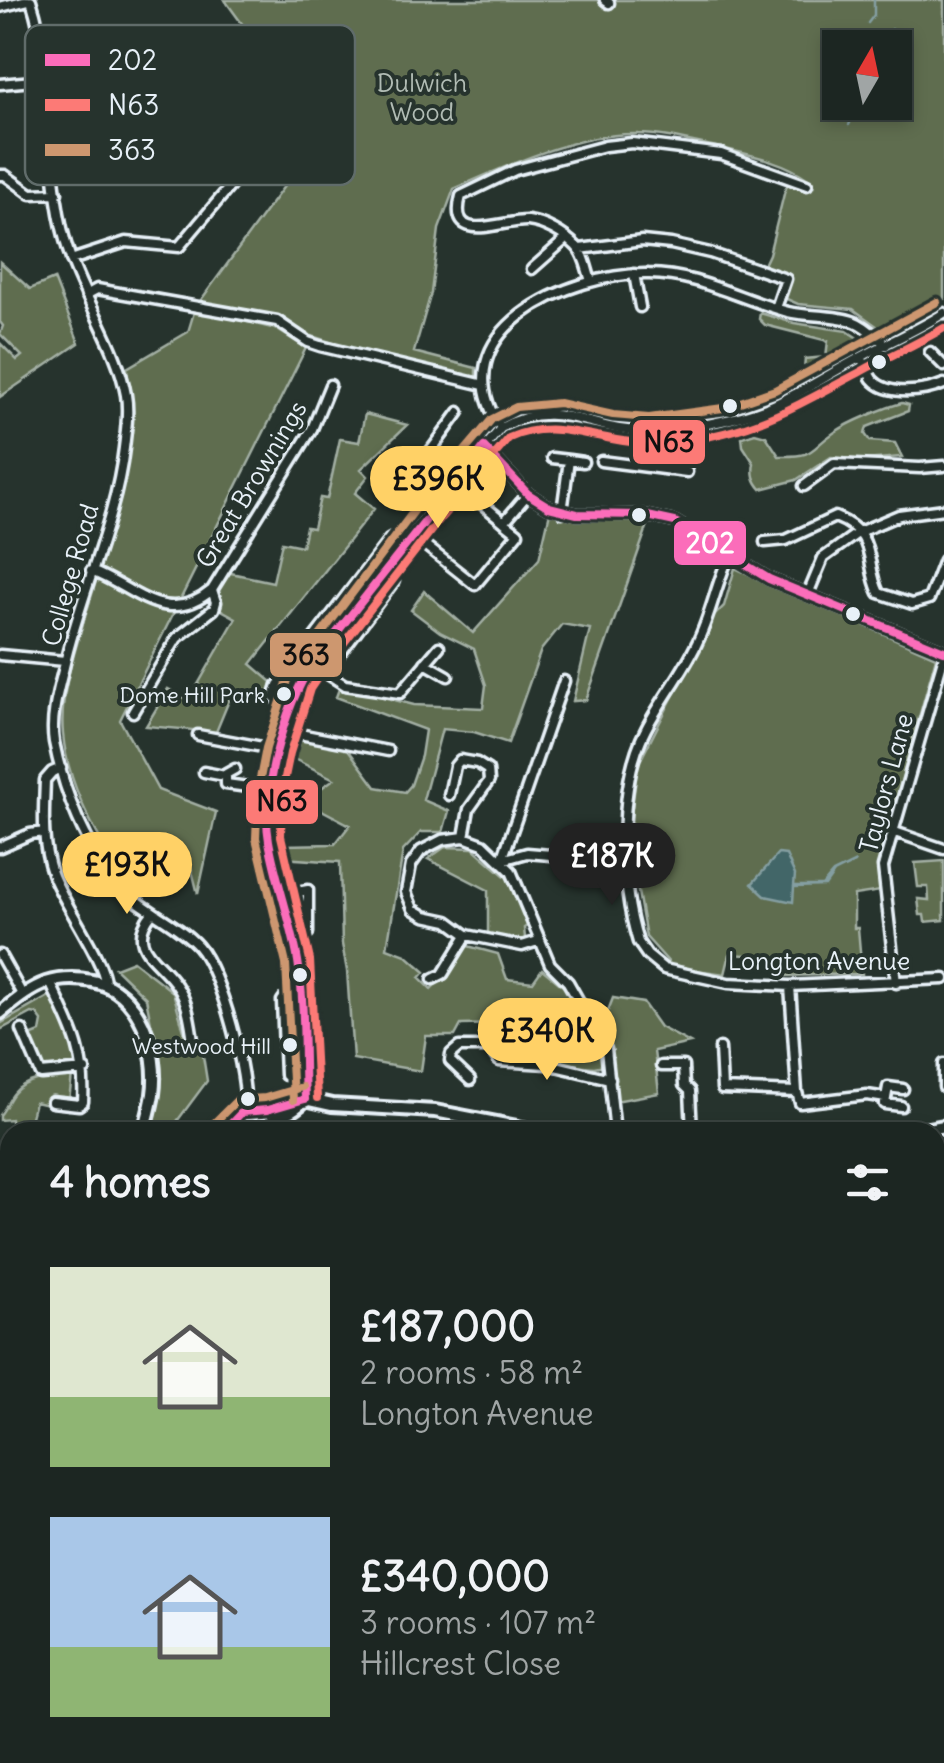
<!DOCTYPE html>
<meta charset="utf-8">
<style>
:root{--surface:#1c2622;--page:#252e2a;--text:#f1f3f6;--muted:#a0a5a5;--line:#3a4340;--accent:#ffd166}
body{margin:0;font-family:Delius,sans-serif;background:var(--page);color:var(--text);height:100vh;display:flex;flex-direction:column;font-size:38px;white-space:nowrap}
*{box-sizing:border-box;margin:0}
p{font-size:32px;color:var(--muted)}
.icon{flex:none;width:55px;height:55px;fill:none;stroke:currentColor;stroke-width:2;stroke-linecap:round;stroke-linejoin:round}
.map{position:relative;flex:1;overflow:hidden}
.side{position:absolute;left:0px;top:1122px;width:945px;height:642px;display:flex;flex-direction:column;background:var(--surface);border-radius:30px 30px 0 0;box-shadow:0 5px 15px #0003,0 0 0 2px var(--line)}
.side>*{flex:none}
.needle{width:65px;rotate:9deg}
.fabs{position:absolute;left:822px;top:30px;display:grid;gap:20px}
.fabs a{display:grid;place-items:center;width:90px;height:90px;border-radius:0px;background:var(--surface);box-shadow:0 5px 15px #0003,0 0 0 2px var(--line);font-size:50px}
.price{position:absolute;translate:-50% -85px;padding:0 22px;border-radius:35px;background:var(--accent);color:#111;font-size:32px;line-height:65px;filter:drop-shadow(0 2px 5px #0008)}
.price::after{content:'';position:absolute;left:50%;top:60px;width:30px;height:22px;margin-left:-15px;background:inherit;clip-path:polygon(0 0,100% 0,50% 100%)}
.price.current{background:#222;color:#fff}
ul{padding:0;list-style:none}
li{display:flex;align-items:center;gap:30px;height:250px;padding:0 50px}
li span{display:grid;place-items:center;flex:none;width:280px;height:200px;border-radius:0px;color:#555}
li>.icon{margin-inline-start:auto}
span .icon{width:120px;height:120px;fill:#fffc;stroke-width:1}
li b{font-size:42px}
h2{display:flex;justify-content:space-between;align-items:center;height:120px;padding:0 50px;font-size:42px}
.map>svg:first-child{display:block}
.green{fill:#5e6d4f;stroke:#a3afa4;stroke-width:2.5;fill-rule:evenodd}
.water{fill:#426667;stroke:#849ea1;stroke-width:2.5}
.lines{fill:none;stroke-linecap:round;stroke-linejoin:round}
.stream{stroke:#849ea1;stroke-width:2.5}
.minor-casing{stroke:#e8f1f8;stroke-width:15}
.major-casing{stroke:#e8f1f8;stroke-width:18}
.minor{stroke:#26332d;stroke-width:8}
.major{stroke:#26332d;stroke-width:10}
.bus-1-casing{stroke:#26332d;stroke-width:15}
.bus-2-casing{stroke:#26332d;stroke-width:15}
.bus-3-casing{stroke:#26332d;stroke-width:15}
.bus-1{stroke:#fb6dba;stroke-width:8}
.bus-2{stroke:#fc7a76;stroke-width:8}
.bus-3{stroke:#cd976f;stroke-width:8}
.bus-dot{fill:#e8f1f8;stroke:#26332d;stroke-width:4}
.labels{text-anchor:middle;stroke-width:8;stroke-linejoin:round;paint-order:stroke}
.bus-label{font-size:22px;fill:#e8f1f8;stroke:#26332d;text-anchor:end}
.park-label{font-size:25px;fill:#b1bcb4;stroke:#26332d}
.street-label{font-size:25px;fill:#e8f1f8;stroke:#26332d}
.key{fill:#26332d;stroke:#606c6a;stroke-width:2.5}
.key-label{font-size:28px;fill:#e8f1f8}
.line-badge{stroke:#26332d;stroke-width:4}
.badge-label{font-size:28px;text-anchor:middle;font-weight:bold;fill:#fff}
.pale-badge-label{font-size:28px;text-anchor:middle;font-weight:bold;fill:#111}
</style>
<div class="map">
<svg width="944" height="1763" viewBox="0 0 944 1763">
<rect width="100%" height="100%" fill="#26332d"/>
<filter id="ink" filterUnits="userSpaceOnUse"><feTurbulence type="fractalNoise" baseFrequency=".01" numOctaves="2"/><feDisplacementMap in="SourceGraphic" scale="20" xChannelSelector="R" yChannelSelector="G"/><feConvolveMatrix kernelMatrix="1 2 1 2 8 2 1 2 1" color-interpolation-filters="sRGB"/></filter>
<g filter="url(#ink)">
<path class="green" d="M225,0H944V299L885,332L853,309L798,304L782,297L790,276L763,267L769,254L785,190L790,181L808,182V179C784,161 751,155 721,148C695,143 665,134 638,134C581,132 505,166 454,189L439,229L431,293L414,352L476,368V380L351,349L306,334L281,318L198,304L301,163C307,150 311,140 306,125C297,92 246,31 225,0ZM840,48H895V102H840Z
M0,262L30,289L54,279L79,343L0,397V343L17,360L22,356L0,334L3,326L0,322Z
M195,309L276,329L306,348L120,720L158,790L216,812L198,894L188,855L124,881C97,834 68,789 63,734C59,695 75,651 86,614C110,535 138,452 127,368L188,332Z
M760,313L794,323L847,331L865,343L803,380L805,359L826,357L828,341L765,325L759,319Z
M902,403L909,405L908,411L867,427L865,434L870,441L895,443L902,457L864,460L831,457L796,480L761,489C754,481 752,474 754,463L743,446L742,437L755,433L766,436L779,456C817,457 809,449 835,432C850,422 886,407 902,403Z
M365,414L407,425L361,469L368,476L355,493L374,509L251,664L272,682L268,699L230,698L216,732L146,726L168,689L189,700L236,618L218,608L219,584L226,572L273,582L282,542L302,546L306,527L313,528L320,498L327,499L340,439L359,442Z
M550,512L580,520L650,519L586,700L573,701L590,629L562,624L541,650L508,743L474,732L442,729L423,800L449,811L443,832H421L403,851L387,948L406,955L425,972L420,978L431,989L444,976L464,945L498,954L507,979L533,982L542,969L569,991L579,1018L608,1011L613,998L643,1003L660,1027L690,1043L654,1051L659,1093L615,1101L610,1064L594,1067L555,1063L545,1030L501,1024L461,1025L455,1036H426L421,1071L353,1059L347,971L342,944L340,862L282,858L283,845L335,844L350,825L320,809V789L334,779L294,759L302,737L347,748L376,787L405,792L411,785L421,756L425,730L336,697L340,686L414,705L483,708L486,685L474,649L440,632L411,610L424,591L473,633L539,559Z
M735,568L936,657L882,849L881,891L854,895V928H858L862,974L780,976L778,957L730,954L725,974L673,967L646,937L628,835L638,765L714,616L724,606Z
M445,847L473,848L512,882L527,926L524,928L526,948L488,937V890L428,859Z
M944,861V920L925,922L924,915H920L918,899L929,900L928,887H918L915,863Z
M133,961L173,992L187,1042L201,1043L207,1081L169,1132H150L162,1078L146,998L115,968Z
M55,993L85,1070L41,1074L25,1038L40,1032L42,1021L37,1014L32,1013L0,1030V1024Z
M72,1075L68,1110L35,1102L27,1132H12L11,1119L0,1120V1115C6,1108 8,1100 14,1093C27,1077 53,1077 72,1075Z
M10,1218V1340L0,1359V1219Z
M935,1503L944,1514V1763H0V1558L3,1566L10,1555V1755H935Z"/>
<path class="water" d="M778,854L786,855L795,875L794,886H822L833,873L856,862L834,873L825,886L794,887L793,902L765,896L752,884Z"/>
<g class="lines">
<path class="stream" d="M868,23L874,15V0
M877,33L886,35
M882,48L892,29
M849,125L859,102"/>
<defs>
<path id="minor" d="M31,0C56,77 44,163 65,240C79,293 117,343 126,395C129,412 126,431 124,448C116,520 80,595 64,667C58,691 50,718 54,742C64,793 85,847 120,886C142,910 176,922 198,946C221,972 249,1077 245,1112
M605,0L609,3
M0,7L28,0
M119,68L171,149L173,155L169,158L163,153L166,141
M0,84L44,80
M47,104L71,101L162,38L181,36L207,50L246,108L247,141L238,177L179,247L126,242L71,260
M0,175H5L31,194L57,193
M580,249L642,241L671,244L710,253L786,279L776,308
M532,269L567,238
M634,274L640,307
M591,281C587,270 585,254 576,246C564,234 545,223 528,221C504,219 447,248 461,196L515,170L605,146L632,143L721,154L807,185
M86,295L97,289L277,321L308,342L320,346L484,385
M930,352L944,366
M861,357C864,363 868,373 872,379C887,397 925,392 944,384
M501,428C437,332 570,272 649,274C698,274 741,300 788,312C809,317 835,314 855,322C866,326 877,338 886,345
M484,447L528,494L549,507L577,514L643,515L675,522L769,579L944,651
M552,458L569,460
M601,461L687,472
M669,470L672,428
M804,486L834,464L920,468L944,466
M442,496L409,487L408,482L459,412
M475,498L504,522
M562,512L569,460L583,462
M412,535L475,585L518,533L504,522L528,494
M765,542L786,540L835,517C879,534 864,563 879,593L912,604L929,599L944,560
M729,556C716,584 711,615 697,643C683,673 661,700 646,729C617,783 620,884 638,942L647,955L664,969L728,983L790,986L944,979
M91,571C134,587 166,629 212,590L312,429L330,385
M808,594L823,558L859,532L899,515L944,509
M0,655L65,661
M425,663L448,676
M312,664L345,685L400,693L439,647
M326,672L394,581L393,574L386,568
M289,709L274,697L278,685L389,540L394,537L406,544
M133,712L177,638L214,609L216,602L212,590
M284,731L388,751
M198,735L278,750
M61,768L52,772L45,780C44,812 41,842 52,873C61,900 106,963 105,984
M235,769L226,774V784L270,790
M204,772L225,776
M449,795L455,766L460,760L477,763L488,770L489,781L469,809L464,837
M892,831L944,849
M0,847L30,834L44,832
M502,860L564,681
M502,860L527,853L575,857L582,868
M280,895L308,890V933
M152,913C124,948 161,960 177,986C188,1002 190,1021 193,1040
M538,941L522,946L467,935L448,921L425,916L413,909L406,892L411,865L421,851L442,840L464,837L483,844L511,871L550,964L568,982L606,1049L615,1132
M0,955L23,996
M433,979L443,974L467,935
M50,982C71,1027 86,1051 83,1102L79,1105L52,1102
M896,983L883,867L944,656
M22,1030L41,1074L85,1070
M720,1048L722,1089L797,1092L790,986
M944,1064V1087
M661,1066H683L684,1085L690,1091L692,1132
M285,1075L282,1001L285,997L300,995
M470,1080L450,1061L451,1054L459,1047H489L499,1061L547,1064L610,1079
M797,1092L800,1103L867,1095L886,1098L888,1087L903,1089
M886,1098L885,1104L901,1106
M305,1099L298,962L268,837L270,790L278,750L299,684L312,664L427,515L501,428C558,395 593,434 649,431C684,430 737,420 769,407C801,393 832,372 863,356C891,341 918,330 944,313
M935,1214L944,1162
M935,1343L944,1345
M0,1420L10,1423
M935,1445L944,1437"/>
<path id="major" d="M0,1013C14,1002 29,989 46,983C61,978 77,978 92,981C140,989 159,1051 153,1094C151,1107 147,1120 144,1132
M223,1132L242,1112L267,1110L305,1099L332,1105L435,1111L543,1132
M238,1132L244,1129
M252,1132C266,1123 297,1111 305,1099
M912,1132L944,1126
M935,1494L944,1506
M0,1512L10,1495"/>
</defs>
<use href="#minor" class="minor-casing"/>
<use href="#major" class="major-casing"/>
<use href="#minor" class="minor"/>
<use href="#major" class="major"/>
<defs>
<path id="bus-1" d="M484,447L528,494L549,507L577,514L643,515L675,522L769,579L944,651
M305,1099C303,1054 305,1005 298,961C291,920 276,881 269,841C260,791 285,706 312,664L484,447
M223,1132L242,1112L267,1110L305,1099"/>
<path id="bus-2" d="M317,1098L310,960L281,836L282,792L290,753L310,689L322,671L437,523L509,438C560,415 607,447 660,443C746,437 789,410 862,371C889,356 917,344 944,328"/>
<path id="bus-3" d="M293,1100L286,964L256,838L258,789L266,748L289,677L417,507L492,419L516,407L559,403L613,415L649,418L723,408L775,390L937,302
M214,1123L237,1100L265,1098L302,1087"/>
</defs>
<use href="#bus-1" class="bus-1-casing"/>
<use href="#bus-2" class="bus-2-casing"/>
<use href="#bus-3" class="bus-3-casing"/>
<use href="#bus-1" class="bus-1"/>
<use href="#bus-2" class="bus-2"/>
<use href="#bus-3" class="bus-3"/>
</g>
</g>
<g class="bus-dot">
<circle cx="879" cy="362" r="9"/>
<circle cx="730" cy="406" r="9"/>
<circle cx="639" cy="515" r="9"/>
<circle cx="853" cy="614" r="9"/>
<circle cx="284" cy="694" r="9"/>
<circle cx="300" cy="975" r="9"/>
<circle cx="290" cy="1045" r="9"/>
<circle cx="248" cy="1099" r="9"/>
</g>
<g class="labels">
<g class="bus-label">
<text x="265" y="703">Dome Hill Park</text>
<text x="271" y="1054">Westwood Hill</text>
</g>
<g class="park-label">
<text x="422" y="92">Dulwich<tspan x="422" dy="29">Wood</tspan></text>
</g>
<g class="street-label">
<text transform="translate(251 484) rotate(-59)" y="9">Great Brownings</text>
<text transform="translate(70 575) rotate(-74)" y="9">College Road</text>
<text transform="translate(886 783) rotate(-75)" y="9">Taylors Lane</text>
<text x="819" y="970">Longton Avenue</text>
</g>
</g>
<rect x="25" y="25" width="330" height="160" rx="15" class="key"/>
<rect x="45" y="54" width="45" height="12" fill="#fb6dba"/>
<rect x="45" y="99" width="45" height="12" fill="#fc7a76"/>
<rect x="45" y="144" width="45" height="12" fill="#cd976f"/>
<g class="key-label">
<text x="108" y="70">202</text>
<text x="108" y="115">N63</text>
<text x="108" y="160">363</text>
</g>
<g class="line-badge">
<rect x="631" y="418" width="76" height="48" rx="10" fill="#fc7a76"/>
<rect x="672" y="519" width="76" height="48" rx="10" fill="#fb6dba"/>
<rect x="268" y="631" width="76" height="48" rx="10" fill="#cd976f"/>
<rect x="244" y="778" width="76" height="48" rx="10" fill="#fc7a76"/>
</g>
<g class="badge-label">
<text x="710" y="553">202</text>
</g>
<g class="pale-badge-label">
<text x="669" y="452">N63</text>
<text x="306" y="665">363</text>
<text x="282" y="811">N63</text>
</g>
</svg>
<div class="fabs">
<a><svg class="needle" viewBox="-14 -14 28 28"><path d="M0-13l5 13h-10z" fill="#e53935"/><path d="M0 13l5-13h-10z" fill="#a0a5a5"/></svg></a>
</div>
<b class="price" style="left:438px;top:531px">£396K</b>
<b class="price current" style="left:612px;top:908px">£187K</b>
<b class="price" style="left:127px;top:917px">£193K</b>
<b class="price" style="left:547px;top:1083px">£340K</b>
<section class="side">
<h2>4 homes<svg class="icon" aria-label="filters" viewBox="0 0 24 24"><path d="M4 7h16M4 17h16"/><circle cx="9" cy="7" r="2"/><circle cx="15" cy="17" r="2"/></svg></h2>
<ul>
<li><span style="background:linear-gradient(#dfe7d0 65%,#8fb573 0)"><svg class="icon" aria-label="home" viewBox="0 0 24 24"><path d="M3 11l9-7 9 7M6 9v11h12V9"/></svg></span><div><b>£187,000</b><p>2 rooms · 58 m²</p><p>Longton Avenue</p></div></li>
<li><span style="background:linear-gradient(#a9c7e8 65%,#8fb573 0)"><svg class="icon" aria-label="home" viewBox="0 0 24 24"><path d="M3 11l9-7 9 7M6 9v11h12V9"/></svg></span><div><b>£340,000</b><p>3 rooms · 107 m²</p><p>Hillcrest Close</p></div></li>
</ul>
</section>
</div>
